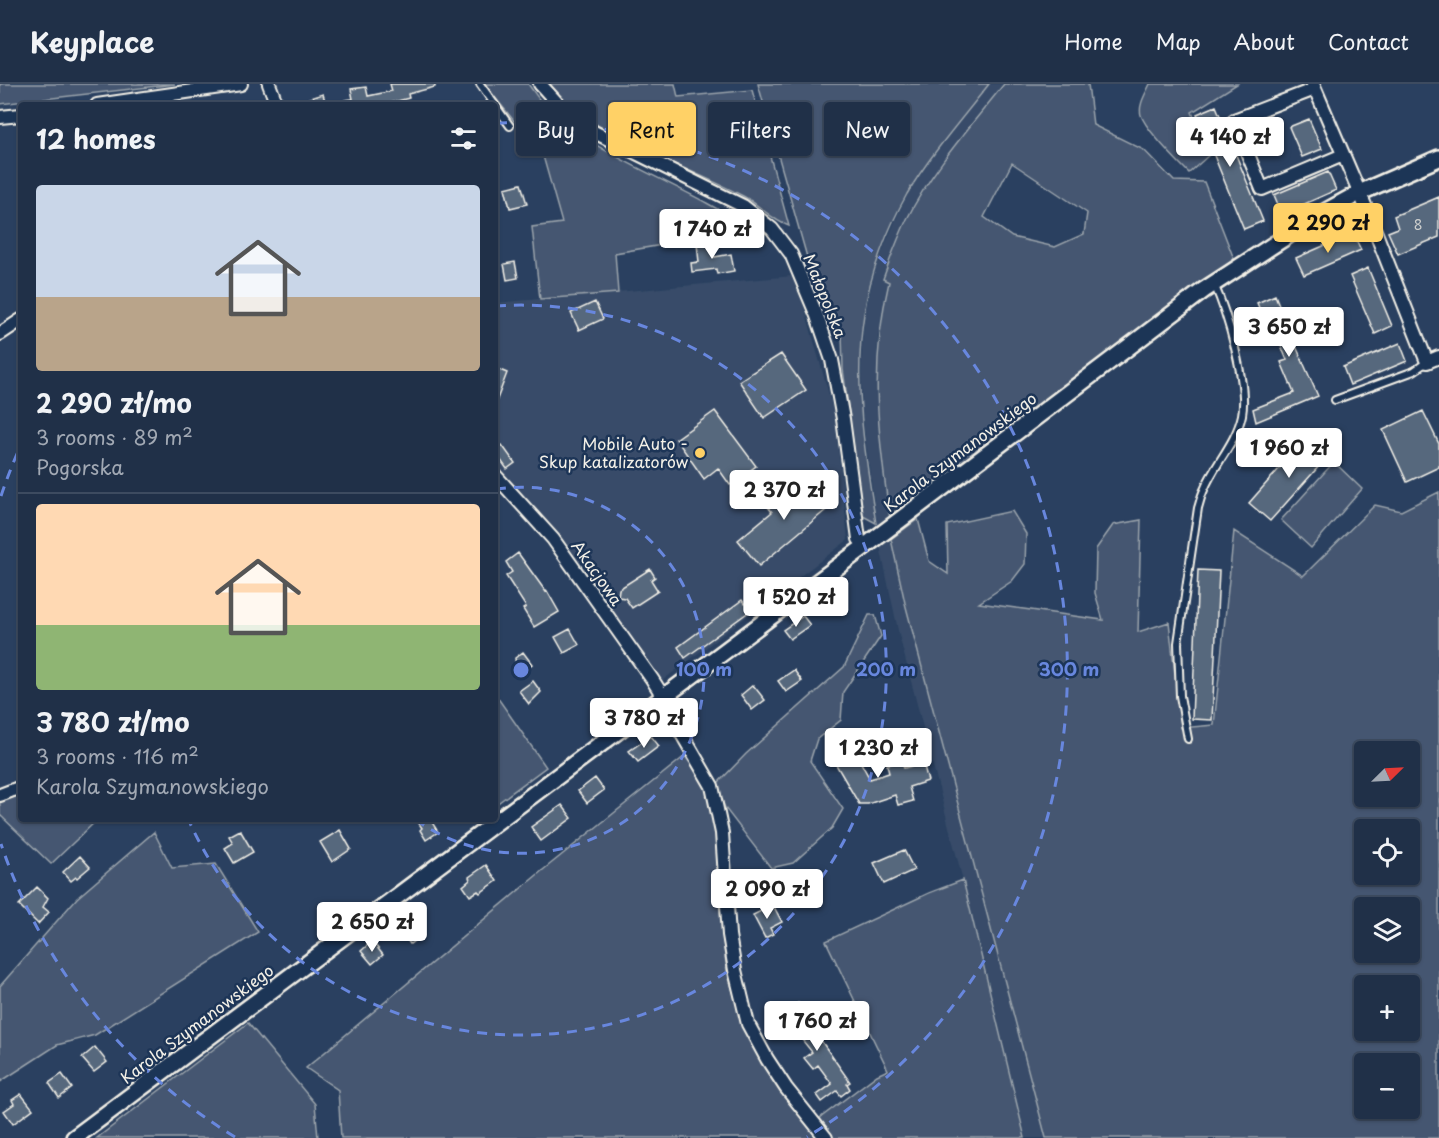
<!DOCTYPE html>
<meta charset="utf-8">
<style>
:root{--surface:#203048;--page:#2d3c52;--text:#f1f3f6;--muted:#a2a9b4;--line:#3d4b60;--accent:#ffd166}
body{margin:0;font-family:"Playpen Sans",sans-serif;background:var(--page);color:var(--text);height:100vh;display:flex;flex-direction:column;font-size:22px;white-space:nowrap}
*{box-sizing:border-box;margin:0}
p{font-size:20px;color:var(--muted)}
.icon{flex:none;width:33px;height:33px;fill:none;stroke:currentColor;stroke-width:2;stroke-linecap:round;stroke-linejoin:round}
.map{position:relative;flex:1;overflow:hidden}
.panel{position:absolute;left:18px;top:18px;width:480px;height:720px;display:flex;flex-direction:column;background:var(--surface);border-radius:6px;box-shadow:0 2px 4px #0004,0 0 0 2px var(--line)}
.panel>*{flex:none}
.top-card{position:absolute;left:516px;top:18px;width:570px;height:54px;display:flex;gap:12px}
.needle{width:39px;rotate:66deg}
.controls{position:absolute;left:1354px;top:657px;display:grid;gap:12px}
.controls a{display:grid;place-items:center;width:66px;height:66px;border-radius:6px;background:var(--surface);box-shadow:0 2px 4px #0004,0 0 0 2px var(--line);font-size:30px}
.price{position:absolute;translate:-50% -51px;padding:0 14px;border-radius:6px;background:#fff;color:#222;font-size:20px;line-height:39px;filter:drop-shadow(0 2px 3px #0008)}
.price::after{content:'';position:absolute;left:50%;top:36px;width:18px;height:14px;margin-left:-9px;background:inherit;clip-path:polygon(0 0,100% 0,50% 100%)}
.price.current{background:var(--accent);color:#111}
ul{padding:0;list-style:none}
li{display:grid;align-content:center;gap:12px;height:318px;padding:0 18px}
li+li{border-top:2px solid var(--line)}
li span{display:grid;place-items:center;height:186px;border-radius:6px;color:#555}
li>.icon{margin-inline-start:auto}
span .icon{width:108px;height:108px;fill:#fffc;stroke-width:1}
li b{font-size:26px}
h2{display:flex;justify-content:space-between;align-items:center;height:72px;padding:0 18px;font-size:26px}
.tag{padding:0 21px;border-radius:6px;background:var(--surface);box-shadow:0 2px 4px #0004,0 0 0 2px var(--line);font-size:21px;line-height:54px}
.tag.current{background:var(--accent);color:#111}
header{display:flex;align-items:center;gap:36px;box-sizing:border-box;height:84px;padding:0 30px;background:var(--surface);border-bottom:2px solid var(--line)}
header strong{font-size:28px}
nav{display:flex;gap:33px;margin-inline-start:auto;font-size:21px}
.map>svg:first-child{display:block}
.built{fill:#374c69}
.green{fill:#445771;stroke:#9ca4ac;stroke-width:1.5;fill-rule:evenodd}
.building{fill:#56677d;stroke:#f4f1e8;stroke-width:1.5}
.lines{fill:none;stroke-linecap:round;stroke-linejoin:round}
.service-casing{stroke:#f4f1e8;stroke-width:10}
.minor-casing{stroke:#f4f1e8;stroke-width:16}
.tertiary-casing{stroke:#f4f1e8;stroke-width:20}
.service{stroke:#1d3557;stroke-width:6}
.minor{stroke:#1d3557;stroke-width:12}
.tertiary{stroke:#1d3557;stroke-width:15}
.ring{fill:none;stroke:#6887de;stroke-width:3;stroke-dasharray:10 8}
.poi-dot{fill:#ffd166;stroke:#1d3557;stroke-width:2}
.labels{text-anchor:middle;stroke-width:5;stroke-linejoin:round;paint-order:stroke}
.number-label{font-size:14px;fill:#cccecd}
.street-label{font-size:16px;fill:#f4f1e8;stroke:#1d3557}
.poi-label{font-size:16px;fill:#f4f1e8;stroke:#1d3557;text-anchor:end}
.centre{fill:#6887de;stroke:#1d3557;stroke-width:3}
.ring-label{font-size:18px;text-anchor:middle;font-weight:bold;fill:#6887de;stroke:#1d3557;stroke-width:5;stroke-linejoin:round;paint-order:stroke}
</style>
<header>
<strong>Keyplace</strong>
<nav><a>Home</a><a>Map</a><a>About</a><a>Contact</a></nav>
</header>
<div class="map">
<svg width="1439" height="1054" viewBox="0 0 1439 1054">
<rect width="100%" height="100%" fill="#2a4060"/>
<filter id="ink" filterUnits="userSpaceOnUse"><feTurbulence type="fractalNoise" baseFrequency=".0167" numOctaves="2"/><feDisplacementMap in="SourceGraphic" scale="12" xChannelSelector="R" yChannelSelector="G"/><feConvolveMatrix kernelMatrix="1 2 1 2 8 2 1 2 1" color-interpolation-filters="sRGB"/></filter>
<g filter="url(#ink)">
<path class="built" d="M989,0H1004L940,81L924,106L897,158L883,195L889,198L878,253L877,330L893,453L891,455L905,519L1046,1054H1025L979,858L899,551L880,462L862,331L861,283L864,230L877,179L907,110L936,68Z
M793,192L800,208L835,332L848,456L659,599L554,451L495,385V219Z"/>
<path class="green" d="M0,0H175L0,20Z
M484,0H528C535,9 542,21 551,29C608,78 688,102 751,146L615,169L618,209L540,215L532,143L562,139L534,40L519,43Z
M548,0H675L678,13L752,6L789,142C771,136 760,121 743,112C678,77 598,57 548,0Z
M758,0H989C961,36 930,71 907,110C887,146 870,190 864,230C853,300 865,371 876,439L863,432L843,285L842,248L818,212Z
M1004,0H1088L1093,41L1144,66L1174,97L1204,98L1234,175L890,435C878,351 869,282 889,198L883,195C890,175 898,154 907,135C932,85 970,43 1004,0ZM1012,79L1087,129L1084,150L1055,163L1012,153L984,133Z
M1150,0H1237L1192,28L1209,71L1189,89C1177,77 1146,46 1141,31C1138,21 1146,9 1150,0Z
M1334,378L1362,405L1311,464L1281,436Z
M1439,408V1054H1046L905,519L891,455L918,435L929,477L948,490L947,441L1012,427L1026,450L1025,480L1012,497L979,519L1103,536L1095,509L1096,465L1113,441L1141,436L1138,548L1169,538L1181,644L1214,641L1234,447L1303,492L1375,421L1401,427ZM1365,668H1410V712H1365ZM1365,746H1410V790H1365ZM1365,824H1410V868H1365ZM1365,902H1410V946H1365ZM1365,980H1410V1024H1365Z
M869,531H875L881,552L843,608L841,636L817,655L810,677L843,725L832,744L793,779L771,784L725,724L716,701L746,670L844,583Z
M495,610L546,683L495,721Z
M685,672L708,704L717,743L723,856L727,887L743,942L784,1011L817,1054H341L338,1006L306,984L543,786Z
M21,709V735H98L51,780L0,731V715Z
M154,748L172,784L216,780L258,848L95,951L57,961L0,998V902L77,814Z
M963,796L1025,1054H833L820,1034L877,991L888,986L826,857L929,809Z
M248,939L315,1020L318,1054H97Z"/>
<path class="building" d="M390,0H435V3L408,10L409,14L383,21H346L345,16L353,15L351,5L366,3L368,12L392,7Z
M323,10L326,21H295L294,19Z
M1216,22L1263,137L1244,145L1197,30Z
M1309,35L1322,65L1302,73L1289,43Z
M1328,88L1336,106L1282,130L1274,111Z
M521,100L527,120L510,124L505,104Z
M1439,113V153L1398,170L1388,148L1398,144L1394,132Z
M1353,149L1361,166L1304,191L1296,174Z
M713,159L714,173L731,170L734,187L717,190L716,185L692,188L691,179L699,178L697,160Z
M515,178L518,194L507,196L504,180Z
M1368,184L1392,242L1375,250L1350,192Z
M1275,211L1287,241L1312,231L1320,250L1295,260L1318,312L1256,338L1253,325L1294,309L1281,278L1287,276L1270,236L1265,238L1257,219Z
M595,218L603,235L579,246L571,229Z
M1400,259L1407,277L1350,301L1343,283Z
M781,270L806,306L764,334L739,297Z
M495,284L507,289L496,318H495Z
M715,327L756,382L730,401L718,384L704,395L676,355Z
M1423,327L1439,360V383L1407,398L1383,346Z
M1308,352L1329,371L1270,437L1249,419Z
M502,361L515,379L507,385L495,368V366Z
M812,396L832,421L759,482L738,456L772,428L761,414L775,402L787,416Z
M518,469L546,508L547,507L559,528L534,543L523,525L526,523L506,492L512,488L506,478Z
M650,485L655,493L651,496L658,507L632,524L625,514L618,513L619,505Z
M1198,486L1219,487L1212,636L1192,635Z
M756,512L761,519L685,574L678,563L742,516L745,520Z
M803,532L810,541L790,555L783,546Z
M570,545L579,561L564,569L555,553Z
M523,568L532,580L521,588L516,582L515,574Z
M794,586L802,597L786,608L778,597Z
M533,597L541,608L529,620L519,607Z
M753,601L765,616L752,626L741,611Z
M651,652L659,662L638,678L629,667Z
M851,661L870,695L889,689L887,681L902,677L904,684L923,679L928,697L909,703L913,717L898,721L895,711L868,720H859L831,672Z
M595,694L604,706L587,719L578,707Z
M562,721L572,734L541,757L531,743Z
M416,735H430L438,748L426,756L420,746L422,744Z
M240,746L253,768L234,779L225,764L233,759L229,752Z
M340,746L351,765L332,778L320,758Z
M904,766L914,786L884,800L874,779Z
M80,772L90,783L77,794L76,793L71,797L63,788Z
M486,781L497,797L480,809L478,807L470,812L463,802L470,796L469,793Z
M37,803L48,814L43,823L49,828L38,840L19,821Z
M773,821L782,838L770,844L773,850L765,854L753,831Z
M408,832L422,851L410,860L396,841Z
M372,857L383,871L372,880L361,867Z
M798,919L818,945L815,948L850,998L847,1000L850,1005L841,1012L837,1007L822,1018L817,1011L832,1000L818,981L813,985L804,974L812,968L782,931Z
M95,963L107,978L94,988L82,974Z
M62,990L72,1004L59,1014L49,999Z
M21,1010L33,1025L13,1040L4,1027L14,1020L12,1016Z"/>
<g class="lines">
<defs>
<path id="service" d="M480,0L495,21
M495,21L510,42
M1335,316L1414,287L1427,278
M1188,655L1180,612L1178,559L1198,424C1200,418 1201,412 1204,406C1214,381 1236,359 1242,331C1248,300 1227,229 1214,200"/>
<path id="minor" d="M269,0L277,21
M540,0L560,22L594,48L743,122L772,145L791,170L817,232L832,276L843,335L859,455L865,462
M1313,0L1364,119L1427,278L1439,273
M1315,5L1234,36L1262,105L1343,71
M97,21L241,0
M0,33L21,31
M0,250L21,236
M495,391L553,455L652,595L659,606L661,614L712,702L722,749L729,851L735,886L748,940L767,975L786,1004L826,1054
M0,711L21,703"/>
<path id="tertiary" d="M74,1054L888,445L1204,206L1321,130L1359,109L1439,74"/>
</defs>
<use href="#service" class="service-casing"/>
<use href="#minor" class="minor-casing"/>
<use href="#tertiary" class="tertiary-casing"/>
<use href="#service" class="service"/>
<use href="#minor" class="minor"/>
<use href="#tertiary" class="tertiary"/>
</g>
</g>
<g class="ring">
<path d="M496 405A183 183 0 1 1 416 736"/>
<path d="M496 222A365 365 0 1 1 189 737"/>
<path d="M235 1053A548 548 0 0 1 1 760M1 412A548 548 0 0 1 20 363M497 39A548 548 0 0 1 807 1053"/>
</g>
<circle class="poi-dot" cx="700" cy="369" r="6"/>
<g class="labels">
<g class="number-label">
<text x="1418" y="146">8</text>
</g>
<g class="street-label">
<text transform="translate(825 212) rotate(68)" y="6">Małopolska</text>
<text transform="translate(960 368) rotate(-37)" y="6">Karola Szymanowskiego</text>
<text transform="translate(597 489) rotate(55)" y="6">Akacjowa</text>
<text transform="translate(197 940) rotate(-37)" y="6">Karola Szymanowskiego</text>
</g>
<g class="poi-label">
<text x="688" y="366">Mobile Auto -<tspan x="688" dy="18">Skup katalizatorów</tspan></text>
</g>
</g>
<circle cx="521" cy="586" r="9" class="centre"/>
<g class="ring-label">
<text x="704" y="592">100 m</text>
<text x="886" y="592">200 m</text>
<text x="1069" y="592">300 m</text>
</g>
</svg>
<div class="controls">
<a><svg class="needle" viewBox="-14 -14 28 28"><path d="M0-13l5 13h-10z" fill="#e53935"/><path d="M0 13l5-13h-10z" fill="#a2a9b4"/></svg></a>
<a><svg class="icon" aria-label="locate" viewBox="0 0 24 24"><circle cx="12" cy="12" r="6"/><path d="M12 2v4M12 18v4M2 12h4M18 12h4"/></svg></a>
<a><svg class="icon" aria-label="layers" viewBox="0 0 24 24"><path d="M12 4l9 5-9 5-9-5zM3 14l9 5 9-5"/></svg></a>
<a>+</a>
<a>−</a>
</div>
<b class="price" style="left:1230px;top:84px">4 140 zł</b>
<b class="price current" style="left:1328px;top:170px">2 290 zł</b>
<b class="price" style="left:712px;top:176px">1 740 zł</b>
<b class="price" style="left:1289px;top:274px">3 650 zł</b>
<b class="price" style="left:1289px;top:395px">1 960 zł</b>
<b class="price" style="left:784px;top:437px">2 370 zł</b>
<b class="price" style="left:796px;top:544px">1 520 zł</b>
<b class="price" style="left:644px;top:665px">3 780 zł</b>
<b class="price" style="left:878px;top:695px">1 230 zł</b>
<b class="price" style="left:767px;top:836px">2 090 zł</b>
<b class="price" style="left:372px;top:869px">2 650 zł</b>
<b class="price" style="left:817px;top:968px">1 760 zł</b>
<div class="top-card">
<a class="tag">Buy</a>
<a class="tag current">Rent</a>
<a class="tag">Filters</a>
<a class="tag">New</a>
</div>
<section class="panel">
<h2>12 homes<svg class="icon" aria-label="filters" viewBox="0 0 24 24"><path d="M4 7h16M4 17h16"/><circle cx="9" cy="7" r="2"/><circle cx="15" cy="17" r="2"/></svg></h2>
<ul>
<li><span style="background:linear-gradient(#c9d6e8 60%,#b9a48a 0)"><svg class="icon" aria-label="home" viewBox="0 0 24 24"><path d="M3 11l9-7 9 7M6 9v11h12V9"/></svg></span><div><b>2 290 zł/mo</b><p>3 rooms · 89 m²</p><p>Pogorska</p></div></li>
<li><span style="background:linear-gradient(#ffd9b3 65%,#8fb573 0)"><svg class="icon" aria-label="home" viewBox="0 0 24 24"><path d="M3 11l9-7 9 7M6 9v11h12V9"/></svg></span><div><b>3 780 zł/mo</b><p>3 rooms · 116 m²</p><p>Karola Szymanowskiego</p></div></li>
</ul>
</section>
</div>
